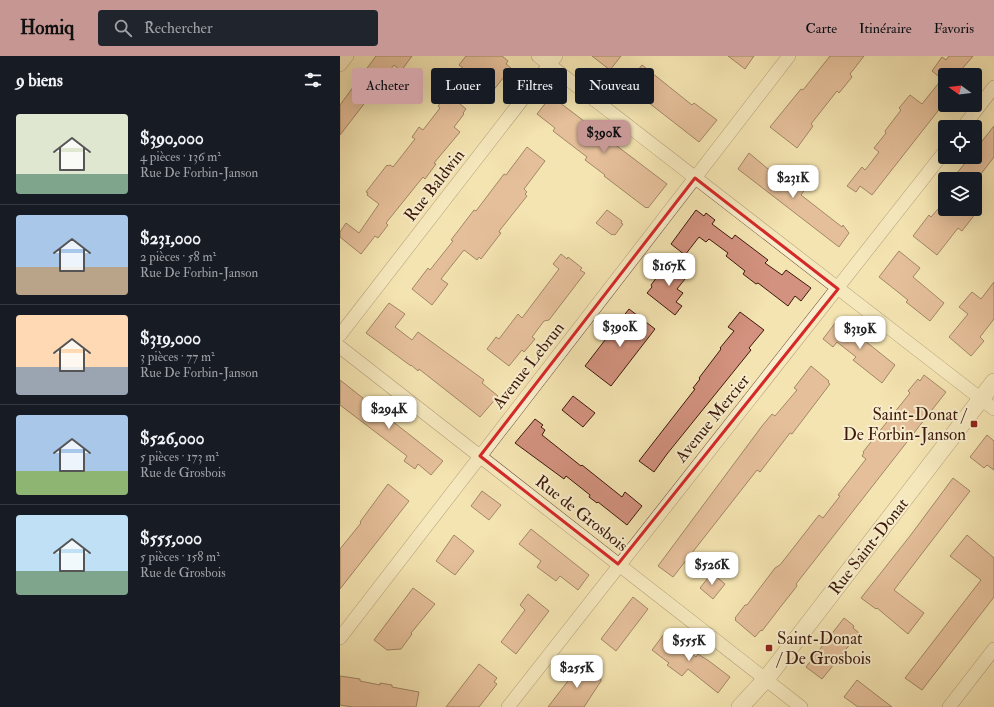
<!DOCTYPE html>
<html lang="fr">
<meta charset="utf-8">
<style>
:root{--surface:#171b24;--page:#20242c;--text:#f1f3f6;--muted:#9ea1a6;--line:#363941;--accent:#c59692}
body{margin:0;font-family:"IM FELL Double Pica",serif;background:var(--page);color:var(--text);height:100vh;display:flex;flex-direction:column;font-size:15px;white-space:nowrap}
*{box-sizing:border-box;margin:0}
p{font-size:13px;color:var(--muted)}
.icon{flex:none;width:22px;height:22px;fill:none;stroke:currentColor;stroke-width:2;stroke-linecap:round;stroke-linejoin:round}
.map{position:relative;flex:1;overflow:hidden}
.side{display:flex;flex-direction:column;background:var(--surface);width:340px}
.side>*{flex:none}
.banner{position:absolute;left:12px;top:12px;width:380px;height:36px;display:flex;gap:8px}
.needle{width:26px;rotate:285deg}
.tools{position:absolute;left:598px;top:12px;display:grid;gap:8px}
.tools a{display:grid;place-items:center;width:44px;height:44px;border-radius:4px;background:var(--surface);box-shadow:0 4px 16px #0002;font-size:20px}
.price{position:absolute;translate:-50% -34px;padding:0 9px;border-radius:8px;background:#fff;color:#222;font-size:13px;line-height:26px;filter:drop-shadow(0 1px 2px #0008)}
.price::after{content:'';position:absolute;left:50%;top:24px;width:12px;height:9px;margin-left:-6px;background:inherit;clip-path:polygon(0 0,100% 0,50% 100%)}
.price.on{background:var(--accent);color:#111}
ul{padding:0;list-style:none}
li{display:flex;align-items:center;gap:12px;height:100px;padding:0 16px}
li+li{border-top:1px solid var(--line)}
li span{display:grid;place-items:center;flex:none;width:112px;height:80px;border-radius:4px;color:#555}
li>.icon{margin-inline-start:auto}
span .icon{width:48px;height:48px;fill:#fffc;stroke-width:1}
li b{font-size:17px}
h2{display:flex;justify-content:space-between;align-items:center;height:48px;padding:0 16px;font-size:17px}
.tag{padding:0 14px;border-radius:4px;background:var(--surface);box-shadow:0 4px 16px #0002;font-size:14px;line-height:36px}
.tag.on{background:var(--accent);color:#111}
header{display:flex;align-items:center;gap:24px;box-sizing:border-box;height:56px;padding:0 20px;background:var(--accent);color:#111}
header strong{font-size:19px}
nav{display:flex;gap:22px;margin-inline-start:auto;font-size:14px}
.search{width:280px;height:36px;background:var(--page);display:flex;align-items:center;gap:10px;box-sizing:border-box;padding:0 14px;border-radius:4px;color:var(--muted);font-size:15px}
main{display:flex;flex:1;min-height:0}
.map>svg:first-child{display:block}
.building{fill:#d3927f;stroke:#3c190c}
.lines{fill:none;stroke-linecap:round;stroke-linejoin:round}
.minor-casing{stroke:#6a4c35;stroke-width:14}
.tertiary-casing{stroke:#6a4c35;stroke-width:18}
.minor{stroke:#f8edcc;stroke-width:13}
.tertiary{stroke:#f8edcc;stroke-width:17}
.marked{fill:none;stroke:#d62828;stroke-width:3;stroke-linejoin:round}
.poi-dot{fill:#8f2418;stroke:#f8edcc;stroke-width:1.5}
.labels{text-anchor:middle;stroke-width:4;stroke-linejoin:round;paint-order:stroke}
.street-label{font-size:17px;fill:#3c190c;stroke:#f8edcc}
.poi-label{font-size:17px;fill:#3c190c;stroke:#f8edcc;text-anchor:end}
</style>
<header>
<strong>Homiq</strong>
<div class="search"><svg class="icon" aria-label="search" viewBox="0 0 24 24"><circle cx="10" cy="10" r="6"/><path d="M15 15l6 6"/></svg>Rechercher</div>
<nav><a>Carte</a><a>Itinéraire</a><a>Favoris</a></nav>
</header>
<main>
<section class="side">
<h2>9 biens<svg class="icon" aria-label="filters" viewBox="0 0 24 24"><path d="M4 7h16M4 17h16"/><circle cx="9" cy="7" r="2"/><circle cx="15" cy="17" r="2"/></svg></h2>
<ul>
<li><span style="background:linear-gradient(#dfe7d0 75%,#7fa58c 0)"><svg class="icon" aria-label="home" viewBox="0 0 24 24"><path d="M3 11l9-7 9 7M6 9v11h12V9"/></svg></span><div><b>$390,000</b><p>4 pièces · 136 m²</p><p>Rue De Forbin-Janson</p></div></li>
<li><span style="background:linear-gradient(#a9c7e8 65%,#b9a48a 0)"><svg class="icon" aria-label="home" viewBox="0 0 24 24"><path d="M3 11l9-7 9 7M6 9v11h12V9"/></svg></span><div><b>$231,000</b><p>2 pièces · 58 m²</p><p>Rue De Forbin-Janson</p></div></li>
<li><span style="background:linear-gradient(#ffd9b3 65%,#9aa5b1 0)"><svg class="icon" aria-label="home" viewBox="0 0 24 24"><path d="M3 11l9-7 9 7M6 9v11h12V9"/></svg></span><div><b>$319,000</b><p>3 pièces · 77 m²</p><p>Rue De Forbin-Janson</p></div></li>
<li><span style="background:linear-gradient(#a9c7e8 70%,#8fb573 0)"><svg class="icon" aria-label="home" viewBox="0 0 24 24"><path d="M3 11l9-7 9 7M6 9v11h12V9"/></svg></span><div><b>$526,000</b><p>5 pièces · 173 m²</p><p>Rue de Grosbois</p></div></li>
<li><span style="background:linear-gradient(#bfe0f5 70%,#7fa58c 0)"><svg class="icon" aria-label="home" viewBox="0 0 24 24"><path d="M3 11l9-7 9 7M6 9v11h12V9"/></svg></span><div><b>$555,000</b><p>5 pièces · 158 m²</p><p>Rue de Grosbois</p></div></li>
</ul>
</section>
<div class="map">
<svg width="654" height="651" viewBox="0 0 654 651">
<rect width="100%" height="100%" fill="#f4e4b1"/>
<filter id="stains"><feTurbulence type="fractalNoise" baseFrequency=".005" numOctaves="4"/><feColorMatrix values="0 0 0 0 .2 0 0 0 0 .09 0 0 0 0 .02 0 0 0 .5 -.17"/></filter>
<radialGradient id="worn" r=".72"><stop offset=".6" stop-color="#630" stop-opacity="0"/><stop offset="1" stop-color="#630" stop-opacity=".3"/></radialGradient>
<path class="building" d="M36,0H72L61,15L54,9L0,79V49Z
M126,0H162L168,5L166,8L171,12L152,36L119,9Z
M252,0H281L270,14Z
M388,0H414L405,13Z
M490,0H524L510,18L512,21L499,37L497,35L471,68L473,70L457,92L430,71L461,33L463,34Z
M609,0H633L617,19H605V46L532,139L520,130L516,136L507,130L522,111L525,114L526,113L539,96L534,92L546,77L545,75L561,54L559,52L570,39L582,48L602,23L592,15L602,1L606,4Z
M302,9L352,49L354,47L377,64L359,86L286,29Z
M108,38L126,53L123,57L124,58L114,71L120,76L94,107L96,108L85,123L83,121L46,167L48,169L38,182L35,180L21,198L0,181V176L6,167L19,177L39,148L27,139L28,137L26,136L47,109L48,110L50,109L53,111L75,83L72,81L79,71L83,74L100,52L98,50Z
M211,40L327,128L308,152L307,151L306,152L264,120L265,119L245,104L247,101L213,75L215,72L197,58Z
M654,70V101L637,123H612L630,101H635V94Z
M187,91L205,105L184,133L187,136L185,138L187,140L160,174L159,176L161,177L141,203L139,201L137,204L124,194L101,223L108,228L92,249L72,233L88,212L90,214L113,185L111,184L134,154L136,155L164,118L166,119Z
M409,97L447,129L452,121L466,132L461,139L502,171L503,169L509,177L499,191L398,113Z
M598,153H639L622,175L618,172L597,199L573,180L589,159L591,161Z
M267,154L282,165L281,167L283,168L275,179L273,178L272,179L256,167Z
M356,154L364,160L366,157L375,164L372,168L392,183L395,179L428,204L425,207L442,219L446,214L471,232L461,245L455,240L448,250L418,227L416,228L403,218L405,215L386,200L388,197L369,183L366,186L359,181L345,199L331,188Z
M559,195L580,212L573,221L604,247L590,265L566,246L568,244L539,221Z
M221,198L227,203L228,201L242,212L240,214L245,217L209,264L204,265L192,281L195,283L184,296L182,294L169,310L147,293L156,281L159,283L178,258L182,262L219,213L213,208Z
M330,204L349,218L337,233L343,237L336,246L342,250L335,259L307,237L312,231L311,229Z
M654,226V263L640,281L644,285L631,300L609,281L628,258L619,251L632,236L641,243Z
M49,247L65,258L55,271L72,284L78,276L144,324L142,327L158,340L140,361L79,313L78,315L71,309V310L26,277Z
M289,253L315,273L271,330L245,310Z
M400,256L424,274L409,292L411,294L327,398L314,416L299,405L355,333L353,332L360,323L359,322L381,293L380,292L394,275L388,271Z
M499,262L506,268L508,266L517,272L514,276L555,309L542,327L513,304L516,301L497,286L493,291L483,283Z
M471,310L489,325L488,326L490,328L452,378L450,377L420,416L417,414L333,521L318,510L422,370L432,358L435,360L457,334L454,332Z
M584,319L606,336L456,528L457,530L442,549L422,575L421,574L415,581L395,564L396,563L395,562L405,549H407L435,512L440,509L479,459L483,462L500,440L498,439L526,403L522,400L524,397L523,396L570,337L568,335L578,323L580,325Z
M0,324L103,405L91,419L78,408L75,413L64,405L67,400L0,349Z
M233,340L255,357L243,371L222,354Z
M195,363L203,369L201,371L205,374L202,379L241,410L242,409L282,441L285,436L302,450L287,469L258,446L257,447L249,441L250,439L226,420L224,423L175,387Z
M647,379L654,385V414L647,409L644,412L630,401Z
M613,422L630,435L554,534L584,557L568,578L537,552L536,553L521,542L570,480Z
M48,428L69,445L0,533V493L21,467L20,466Z
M142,435L161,449L149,464L131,450Z
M191,473L249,519L238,534L220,520L216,525L197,511L201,505L179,488Z
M114,479L134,495L115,519L96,505Z
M627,479L654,502V541L582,634L565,622L641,524L610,500Z
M372,517L385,528L373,543L360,532Z
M73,532L95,548L71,577L72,578L61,593L47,594L34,584Z
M188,538L209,555L176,598L161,586L185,554L180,549Z
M293,541L308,553L276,595L261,583Z
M504,562L514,570L513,572L519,577L482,623L466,611Z
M327,574L341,585L339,588L356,601L358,598L369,605L390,621L378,637L348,613L342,620L327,609L329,607L312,594Z
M139,608L157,622L154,626L157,628L139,651H106Z
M241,608L261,623V625L244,651H208Z
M0,620L20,623V625L40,629V627L52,629V631L79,636L76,651H13L0,649Z
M517,624L552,651H518L504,641Z"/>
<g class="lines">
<defs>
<path id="minor" d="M198,0L654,353
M0,9L7,0
M623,71L654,31
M0,279L216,0
M0,291L461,651
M0,582L449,0
M168,651C312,465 461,281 605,95
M609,651L654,593"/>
<path id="tertiary" d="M400,651L426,623L654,326"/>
</defs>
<use href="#minor" class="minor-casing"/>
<use href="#tertiary" class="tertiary-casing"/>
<use href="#minor" class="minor"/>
<use href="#tertiary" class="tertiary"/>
</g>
<path d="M0 0H654V651H0ZM355,122L498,233L278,508L140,400Z" fill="#f4e4b1" fill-opacity=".55" fill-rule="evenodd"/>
<path class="marked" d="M355,122L498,233L278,508L140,400Z"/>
<g class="poi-dot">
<rect x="630" y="364" width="8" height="8" rx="2"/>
<rect x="425" y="588" width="8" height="8" rx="2"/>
</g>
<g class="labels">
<g class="street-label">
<text transform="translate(94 129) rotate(-52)" y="6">Rue Baldwin</text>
<text transform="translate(188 309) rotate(-52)" y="6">Avenue Lebrun</text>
<text transform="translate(372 362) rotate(-51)" y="6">Avenue Mercier</text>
<text transform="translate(242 457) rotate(38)" y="6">Rue de Grosbois</text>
<text transform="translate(528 490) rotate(-52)" y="6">Rue Saint-Donat</text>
</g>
<g class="poi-label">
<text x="626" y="364">Saint-Donat /<tspan x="626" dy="20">De Forbin-Janson</tspan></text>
<text x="437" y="588" text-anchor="start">Saint-Donat<tspan x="437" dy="20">/ De Grosbois</tspan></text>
</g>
</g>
<rect width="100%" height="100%" filter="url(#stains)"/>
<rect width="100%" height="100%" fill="url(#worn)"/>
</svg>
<div class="tools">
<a><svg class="needle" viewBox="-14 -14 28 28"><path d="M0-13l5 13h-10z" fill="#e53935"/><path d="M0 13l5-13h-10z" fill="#9ea1a6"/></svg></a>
<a><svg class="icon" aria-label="locate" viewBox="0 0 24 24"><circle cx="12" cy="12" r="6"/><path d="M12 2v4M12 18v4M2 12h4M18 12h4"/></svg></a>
<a><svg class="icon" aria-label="layers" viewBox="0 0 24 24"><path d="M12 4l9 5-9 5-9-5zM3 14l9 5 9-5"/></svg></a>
</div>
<b class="price on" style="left:264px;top:98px">$390K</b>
<b class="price" style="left:453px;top:143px">$231K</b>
<b class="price" style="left:329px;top:231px">$167K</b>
<b class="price" style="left:280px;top:292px">$390K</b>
<b class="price" style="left:520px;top:294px">$319K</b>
<b class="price" style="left:49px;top:374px">$294K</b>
<b class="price" style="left:372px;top:530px">$526K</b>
<b class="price" style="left:349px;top:606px">$555K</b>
<b class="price" style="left:237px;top:633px">$255K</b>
<div class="banner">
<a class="tag on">Acheter</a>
<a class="tag">Louer</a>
<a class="tag">Filtres</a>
<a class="tag">Nouveau</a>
</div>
</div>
</main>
